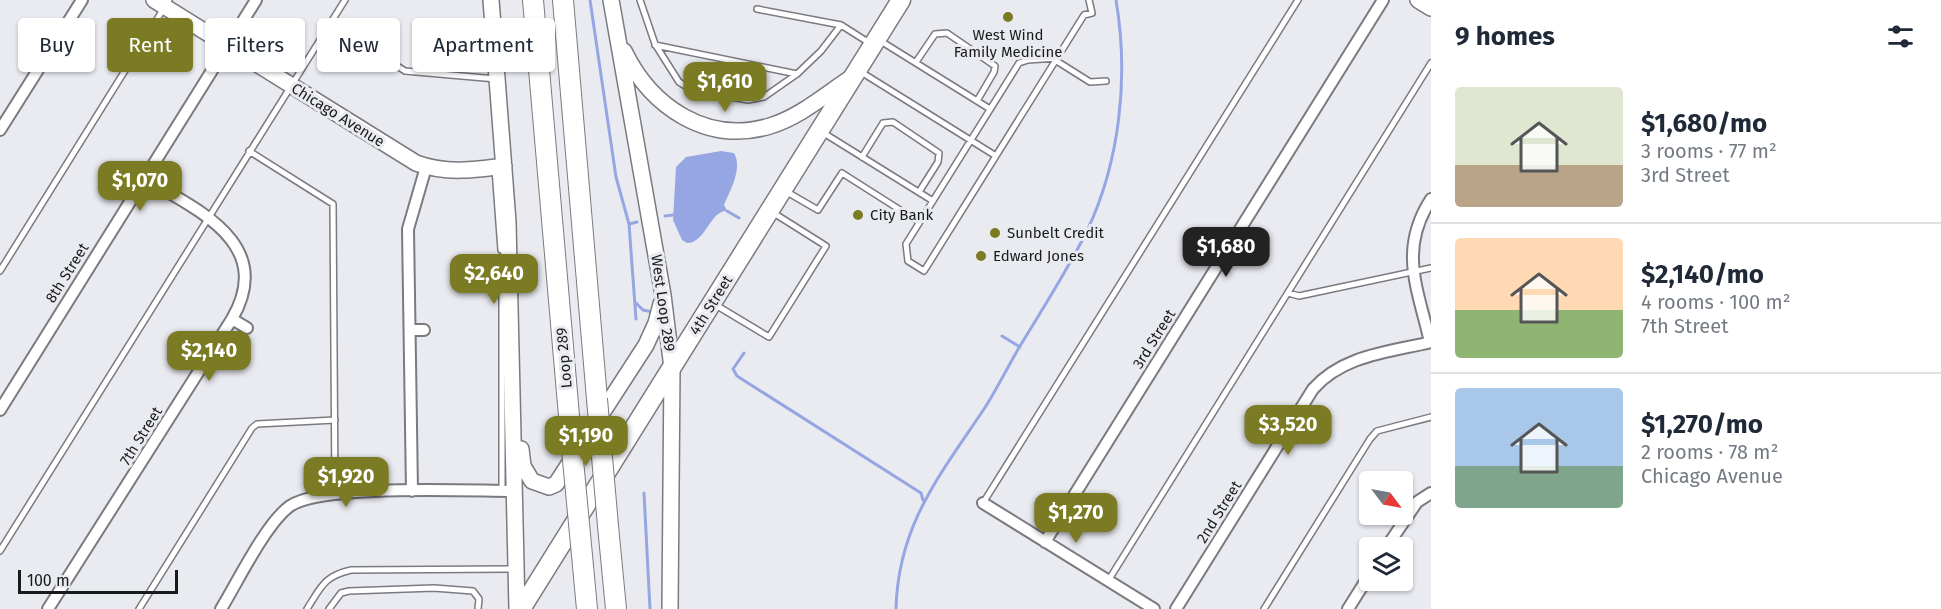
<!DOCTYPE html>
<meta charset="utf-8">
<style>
:root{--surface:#fff;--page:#f6f6f7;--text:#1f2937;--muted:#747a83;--line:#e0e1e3;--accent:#7a7b22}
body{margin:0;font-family:"Fira Sans",sans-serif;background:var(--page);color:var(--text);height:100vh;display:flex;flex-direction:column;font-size:22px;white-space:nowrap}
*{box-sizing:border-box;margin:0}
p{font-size:20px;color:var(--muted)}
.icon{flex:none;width:33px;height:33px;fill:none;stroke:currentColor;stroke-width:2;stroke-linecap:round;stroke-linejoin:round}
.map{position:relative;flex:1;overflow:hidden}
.details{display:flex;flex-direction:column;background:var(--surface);width:510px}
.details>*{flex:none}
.top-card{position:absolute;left:18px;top:18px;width:570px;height:54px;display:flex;gap:12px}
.needle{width:39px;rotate:122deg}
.fabs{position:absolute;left:1359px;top:471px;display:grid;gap:12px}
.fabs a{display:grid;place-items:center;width:54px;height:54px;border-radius:6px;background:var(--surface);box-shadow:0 2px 4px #0004;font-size:30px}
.scale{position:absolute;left:18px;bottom:15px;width:160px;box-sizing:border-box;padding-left:6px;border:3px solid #191a1c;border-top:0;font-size:16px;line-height:21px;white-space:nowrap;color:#191a1c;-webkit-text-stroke:4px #eaebf1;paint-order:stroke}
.price{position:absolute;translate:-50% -51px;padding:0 14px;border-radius:12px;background:var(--accent);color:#fff;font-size:20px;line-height:39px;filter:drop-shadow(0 2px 3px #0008)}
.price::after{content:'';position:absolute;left:50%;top:36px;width:18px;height:14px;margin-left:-9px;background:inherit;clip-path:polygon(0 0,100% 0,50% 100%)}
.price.on{background:#222;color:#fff}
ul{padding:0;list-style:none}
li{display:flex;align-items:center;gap:18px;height:150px;padding:0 24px}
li+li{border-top:2px solid var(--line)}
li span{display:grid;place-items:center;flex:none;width:168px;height:120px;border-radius:6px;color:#555}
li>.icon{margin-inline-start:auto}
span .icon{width:72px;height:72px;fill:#fffc;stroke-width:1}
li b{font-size:26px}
h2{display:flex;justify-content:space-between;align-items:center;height:72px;padding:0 24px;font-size:26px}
.tag{padding:0 21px;border-radius:6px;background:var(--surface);box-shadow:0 2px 4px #0004;font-size:21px;line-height:54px}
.tag.on{background:var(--accent);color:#fff}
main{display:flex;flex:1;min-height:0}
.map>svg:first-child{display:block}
.water{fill:#95a6e2}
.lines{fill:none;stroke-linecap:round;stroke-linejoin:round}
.stream{stroke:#95a6e2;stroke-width:3}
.lane-casing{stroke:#7a7b80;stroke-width:8}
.street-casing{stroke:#7a7b80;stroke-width:14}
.secondary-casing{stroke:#7a7b80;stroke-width:18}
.primary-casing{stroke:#7a7b80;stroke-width:21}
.highway-casing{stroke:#7a7b80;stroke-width:22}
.lane{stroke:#fff;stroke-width:5}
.street{stroke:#fff;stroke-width:10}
.secondary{stroke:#fff;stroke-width:15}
.primary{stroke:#fff;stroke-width:18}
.highway{stroke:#fff;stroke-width:20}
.highway-bridge-casing{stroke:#7a7b80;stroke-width:22;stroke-linecap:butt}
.highway-bridge{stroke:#fff;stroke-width:20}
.poi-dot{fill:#7a7b22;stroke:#eaebf1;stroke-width:2}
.labels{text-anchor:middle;stroke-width:6;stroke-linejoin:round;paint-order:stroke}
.poi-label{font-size:15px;fill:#191a1c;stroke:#eaebf1;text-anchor:start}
.street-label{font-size:15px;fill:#191a1c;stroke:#eaebf1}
</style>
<main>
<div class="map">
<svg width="1431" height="609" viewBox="0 0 1431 609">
<rect width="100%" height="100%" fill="#eaebf1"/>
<path class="water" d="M721,151L734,153C743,168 730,191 724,205L727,211C710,210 706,243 687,243L682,240L673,220L676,167L686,157Z"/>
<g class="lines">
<path class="stream" d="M590,0L616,177L629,224L637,222
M727,211L739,218
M665,216L673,215
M629,224L636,319
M636,303L643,310L652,312
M1002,336L1020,347
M744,353L733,369L737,376L921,493L923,500
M644,493L650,609
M896,609C898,525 940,475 984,409C997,389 1008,366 1020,346C1043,308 1067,271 1087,231C1120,161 1129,77 1116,0"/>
<defs>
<path id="lane" d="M640,0L655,44L679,82L692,90L748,100L764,97L797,74L821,51L841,25L871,44
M757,9L841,25
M330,24L405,71L496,79
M879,40L990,109
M655,45L797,74
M1057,58L1028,60L1019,63L906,244L908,261L924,271L1084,15L1092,13L1089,0
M1055,60L1090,82L1106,81
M916,62L935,34L947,33L995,66L994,72L977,101
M861,72L996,156
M822,132L933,201
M249,151L333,204L335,495
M862,157L883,123L893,122L939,153L938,162L919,192
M495,169L501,250
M787,192L818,210L842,173L919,222
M0,271L169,0
M502,280V491
M1288,293L1299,296L1431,268
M714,304L769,337L826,246L772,212
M983,503L1298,0
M0,551L345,0
M1108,581L1431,63
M139,609L252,428L257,424L335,420
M307,609C321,587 324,576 351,570L515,569
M329,609L341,593L349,591L434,588L473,591L479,599L478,609
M1264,609L1370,439L1377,431L1431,417"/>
<path id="street" d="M0,130L82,0
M232,319L247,328
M410,330H424
M1430,342C1418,289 1398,250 1431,199
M0,410L256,0
M412,491L408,229L426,167
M983,503L1154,609
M1045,542L1383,0
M1386,548L1417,502L1431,493
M48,609L232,319C276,243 197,210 144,178
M221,609C237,583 266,523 290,506C321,484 469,491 513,491
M1176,609L1313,389C1343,355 1389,352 1431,342
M1348,609L1370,574"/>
<path id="secondary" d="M154,0L416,163C445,174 475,170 504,166
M491,0L508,222L517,609
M611,0L663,295L672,368L670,609
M1418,0L1431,8
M624,51C651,107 707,145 770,126C800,117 826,94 852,77
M521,449L523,466L532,481L549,487L556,484L646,345L656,323L661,304"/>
<path id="primary" d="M521,609L901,0"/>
<path id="highway" d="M533,0L571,439
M563,0L597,399
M608,526L616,609
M583,566L587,609"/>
</defs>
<use href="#lane" class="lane-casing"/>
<use href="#street" class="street-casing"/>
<use href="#secondary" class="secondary-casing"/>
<use href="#primary" class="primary-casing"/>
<use href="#highway" class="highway-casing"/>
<use href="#lane" class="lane"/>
<use href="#street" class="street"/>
<use href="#secondary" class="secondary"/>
<use href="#primary" class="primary"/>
<use href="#highway" class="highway"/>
<defs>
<path id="highway-bridge" d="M597,399L608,526
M571,439L583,566"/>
</defs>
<use href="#highway-bridge" class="highway-bridge-casing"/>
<use href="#highway-bridge" class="highway-bridge"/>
</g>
<g class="poi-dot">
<circle cx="1008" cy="17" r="6"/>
<circle cx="858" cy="215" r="6"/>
<circle cx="995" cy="233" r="6"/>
<circle cx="981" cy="256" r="6"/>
</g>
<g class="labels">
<g class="poi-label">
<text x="1008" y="40" text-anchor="middle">West Wind<tspan x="1008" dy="17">Family Medicine</tspan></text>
<text x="870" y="220">City Bank</text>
<text x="1007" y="238">Sunbelt Credit</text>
<text x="993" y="261">Edward Jones</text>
</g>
<g class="street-label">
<text transform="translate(338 115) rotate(32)" y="5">Chicago Avenue</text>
<text transform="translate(67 273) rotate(-58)" y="5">8th Street</text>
<text transform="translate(663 303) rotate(82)" y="5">West Loop 289</text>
<text transform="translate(711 305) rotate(-58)" y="5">4th Street</text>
<text transform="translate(1154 339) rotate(-58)" y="5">3rd Street</text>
<text transform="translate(564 358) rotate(-95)" y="5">Loop 289</text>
<text transform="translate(141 436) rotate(-58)" y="5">7th Street</text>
<text transform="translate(1219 512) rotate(-58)" y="5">2nd Street</text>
</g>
</g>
</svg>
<div class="fabs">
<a><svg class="needle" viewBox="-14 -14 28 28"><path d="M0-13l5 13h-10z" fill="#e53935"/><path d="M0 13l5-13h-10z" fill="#747a83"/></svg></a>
<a><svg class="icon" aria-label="layers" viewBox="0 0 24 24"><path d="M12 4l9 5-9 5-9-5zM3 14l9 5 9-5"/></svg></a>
</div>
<div class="scale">100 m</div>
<b class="price" style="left:725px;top:113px">$1,610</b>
<b class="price" style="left:140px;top:212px">$1,070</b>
<b class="price on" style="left:1226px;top:278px">$1,680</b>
<b class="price" style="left:494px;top:305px">$2,640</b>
<b class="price" style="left:209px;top:382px">$2,140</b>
<b class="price" style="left:1288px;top:456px">$3,520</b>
<b class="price" style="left:586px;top:467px">$1,190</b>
<b class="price" style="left:346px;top:508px">$1,920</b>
<b class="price" style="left:1076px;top:544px">$1,270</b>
<div class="top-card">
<a class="tag">Buy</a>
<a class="tag on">Rent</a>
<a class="tag">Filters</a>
<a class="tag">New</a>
<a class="tag">Apartment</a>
</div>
</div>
<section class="details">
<h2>9 homes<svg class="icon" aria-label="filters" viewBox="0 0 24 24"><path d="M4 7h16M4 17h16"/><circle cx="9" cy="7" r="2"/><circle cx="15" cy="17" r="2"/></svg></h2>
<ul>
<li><span style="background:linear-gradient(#dfe7d0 65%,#b9a48a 0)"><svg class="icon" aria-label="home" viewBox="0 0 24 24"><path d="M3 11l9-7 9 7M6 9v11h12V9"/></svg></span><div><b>$1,680/mo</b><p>3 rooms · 77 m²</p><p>3rd Street</p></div></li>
<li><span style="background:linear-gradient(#ffd9b3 60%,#8fb573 0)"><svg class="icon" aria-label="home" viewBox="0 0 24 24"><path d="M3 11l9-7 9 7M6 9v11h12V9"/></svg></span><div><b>$2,140/mo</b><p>4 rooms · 100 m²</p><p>7th Street</p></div></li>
<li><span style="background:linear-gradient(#a9c7e8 65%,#7fa58c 0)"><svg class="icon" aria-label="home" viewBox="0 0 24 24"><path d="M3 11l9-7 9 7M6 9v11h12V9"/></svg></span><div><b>$1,270/mo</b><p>2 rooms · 78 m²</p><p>Chicago Avenue</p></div></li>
</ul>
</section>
</main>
